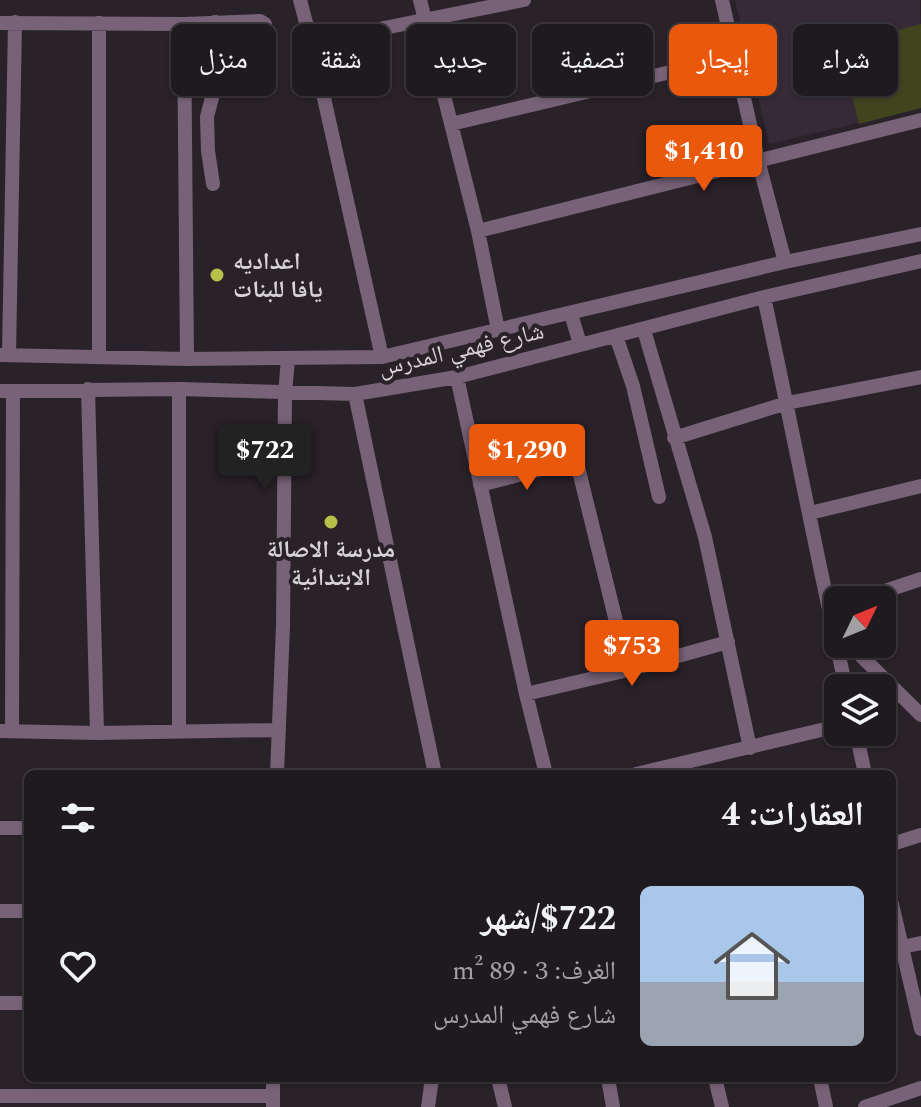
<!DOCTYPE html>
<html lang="ar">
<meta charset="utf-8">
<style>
:root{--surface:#1f1a1f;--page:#272328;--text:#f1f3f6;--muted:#a1a1a4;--line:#3c383d;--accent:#ea580c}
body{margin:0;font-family:Spectral,"Noto Naskh Arabic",serif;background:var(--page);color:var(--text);direction:rtl;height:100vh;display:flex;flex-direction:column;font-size:30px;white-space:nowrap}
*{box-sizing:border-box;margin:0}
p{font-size:26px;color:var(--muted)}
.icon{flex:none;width:44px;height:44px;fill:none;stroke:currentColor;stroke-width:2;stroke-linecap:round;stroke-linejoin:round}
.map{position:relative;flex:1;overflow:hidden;direction:ltr}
.sheet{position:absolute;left:24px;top:770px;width:872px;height:312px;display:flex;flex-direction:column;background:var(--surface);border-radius:12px;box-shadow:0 2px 6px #0004,0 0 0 2px var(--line);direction:rtl}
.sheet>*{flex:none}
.hud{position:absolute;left:24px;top:24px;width:874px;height:72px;direction:rtl;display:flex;gap:16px}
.needle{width:52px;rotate:47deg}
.controls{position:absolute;left:824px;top:586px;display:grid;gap:16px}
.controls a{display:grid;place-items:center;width:72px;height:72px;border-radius:12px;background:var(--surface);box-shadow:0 2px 6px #0004,0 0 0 2px var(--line);font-size:40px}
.price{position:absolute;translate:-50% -68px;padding:0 18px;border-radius:8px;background:var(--accent);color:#fff;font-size:26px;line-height:52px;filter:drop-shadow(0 2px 4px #0008)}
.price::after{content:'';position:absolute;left:50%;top:48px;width:24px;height:18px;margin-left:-12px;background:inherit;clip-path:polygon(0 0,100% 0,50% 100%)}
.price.on{background:#222;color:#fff}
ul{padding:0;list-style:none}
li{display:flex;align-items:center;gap:24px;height:200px;padding:0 32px}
li span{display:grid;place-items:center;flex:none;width:224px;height:160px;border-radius:12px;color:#555}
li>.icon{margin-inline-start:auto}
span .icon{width:96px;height:96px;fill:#fffc;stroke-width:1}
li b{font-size:34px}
h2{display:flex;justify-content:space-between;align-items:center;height:96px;padding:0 32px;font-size:34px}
.chip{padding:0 28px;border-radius:12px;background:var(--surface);box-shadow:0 2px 6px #0004,0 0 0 2px var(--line);font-size:28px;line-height:72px}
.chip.on{background:var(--accent);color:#fff}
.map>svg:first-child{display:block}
.built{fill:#352a35}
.grass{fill:#41451e}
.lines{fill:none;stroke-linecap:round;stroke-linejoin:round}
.minor{stroke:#776277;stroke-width:14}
.poi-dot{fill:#b6c149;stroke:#292229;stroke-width:3}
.labels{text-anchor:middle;stroke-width:8;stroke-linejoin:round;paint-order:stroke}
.poi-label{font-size:24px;font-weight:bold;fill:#d6d2d6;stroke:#292229;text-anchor:start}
.street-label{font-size:24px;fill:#d6d2d6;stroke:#292229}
</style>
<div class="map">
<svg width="921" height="1107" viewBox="0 0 921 1107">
<rect width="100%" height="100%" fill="#292229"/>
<path class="built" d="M735,0H920L921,108L769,144Z"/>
<path class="grass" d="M921,24V108L859,124L840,46Z"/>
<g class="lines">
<path class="minor" d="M300,0L313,49L382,357
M420,0L478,231L498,330
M722,0L758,160L785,262
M0,23L184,24L260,21L265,24L270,59
M184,24L187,359
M339,37L524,0
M451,124L734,57
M213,184L208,151L207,117L216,82L215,22
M478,231L921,120
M764,297C792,427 817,558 846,688
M571,314L580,344
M644,330L705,537L750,748
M616,336L633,386L659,497
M0,355L187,359L382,357L785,262L921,234
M9,355L15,22
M99,357V23
M457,377L526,694L546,774
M88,389L97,733
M179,389V731
M0,391L179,389L355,394L457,377L764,297L921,261
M355,394L435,774
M674,438L787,403L921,377
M480,485L568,462L575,464L579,471L628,670
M810,513L921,486
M858,600L921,579
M849,644L921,715
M526,694L628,670L728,642
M0,731L97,733L278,730
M12,731L13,391
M856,732L865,774
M277,774L283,626L285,394L288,359
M636,774L838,726
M0,828H28
M892,844L921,835
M892,904L921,1029
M0,911H28
M901,947L921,943
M0,1003H28
M273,1078V1107
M498,1078L505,1107
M608,1078L613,1107
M715,1078L722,1107
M820,1078L826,1107
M0,1096H273
M428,1107L432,1078
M865,1107L921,1088"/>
</g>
<g class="poi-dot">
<circle cx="217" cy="275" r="8"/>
<circle cx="331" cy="522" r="8"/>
</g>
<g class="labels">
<g class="poi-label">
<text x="233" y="269">اعداديه<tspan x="233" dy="28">يافا للبنات</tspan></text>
<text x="331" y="557" text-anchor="middle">مدرسة الاصالة<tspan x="331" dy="28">الابتدائية</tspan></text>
</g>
<g class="street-label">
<text transform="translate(461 349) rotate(-13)" y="8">شارع فهمي المدرس</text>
</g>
</g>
</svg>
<div class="controls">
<a><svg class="needle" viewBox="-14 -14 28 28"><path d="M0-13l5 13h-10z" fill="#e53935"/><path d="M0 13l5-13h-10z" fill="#a1a1a4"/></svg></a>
<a><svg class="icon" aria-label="layers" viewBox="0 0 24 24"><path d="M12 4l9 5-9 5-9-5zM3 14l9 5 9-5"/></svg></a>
</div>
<b class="price" style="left:704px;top:193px">$1,410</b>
<b class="price on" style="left:265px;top:492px">$722</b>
<b class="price" style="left:527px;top:492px">$1,290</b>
<b class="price" style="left:632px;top:688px">$753</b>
<div class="hud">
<a class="chip">شراء</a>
<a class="chip on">إيجار</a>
<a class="chip">تصفية</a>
<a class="chip">جديد</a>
<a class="chip">شقة</a>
<a class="chip">منزل</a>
</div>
<section class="sheet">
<h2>العقارات: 4<svg class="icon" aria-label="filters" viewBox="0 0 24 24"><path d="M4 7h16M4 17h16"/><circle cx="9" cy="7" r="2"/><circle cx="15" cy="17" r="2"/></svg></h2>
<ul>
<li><span style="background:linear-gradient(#a9c7e8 60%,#9aa5b1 0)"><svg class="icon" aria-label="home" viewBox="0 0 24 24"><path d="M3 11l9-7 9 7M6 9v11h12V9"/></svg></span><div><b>$722/شهر</b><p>الغرف: 3 · 89 m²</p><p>شارع فهمي المدرس</p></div><svg class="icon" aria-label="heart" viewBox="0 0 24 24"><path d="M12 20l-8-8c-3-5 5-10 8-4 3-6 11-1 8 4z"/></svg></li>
</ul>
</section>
</div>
